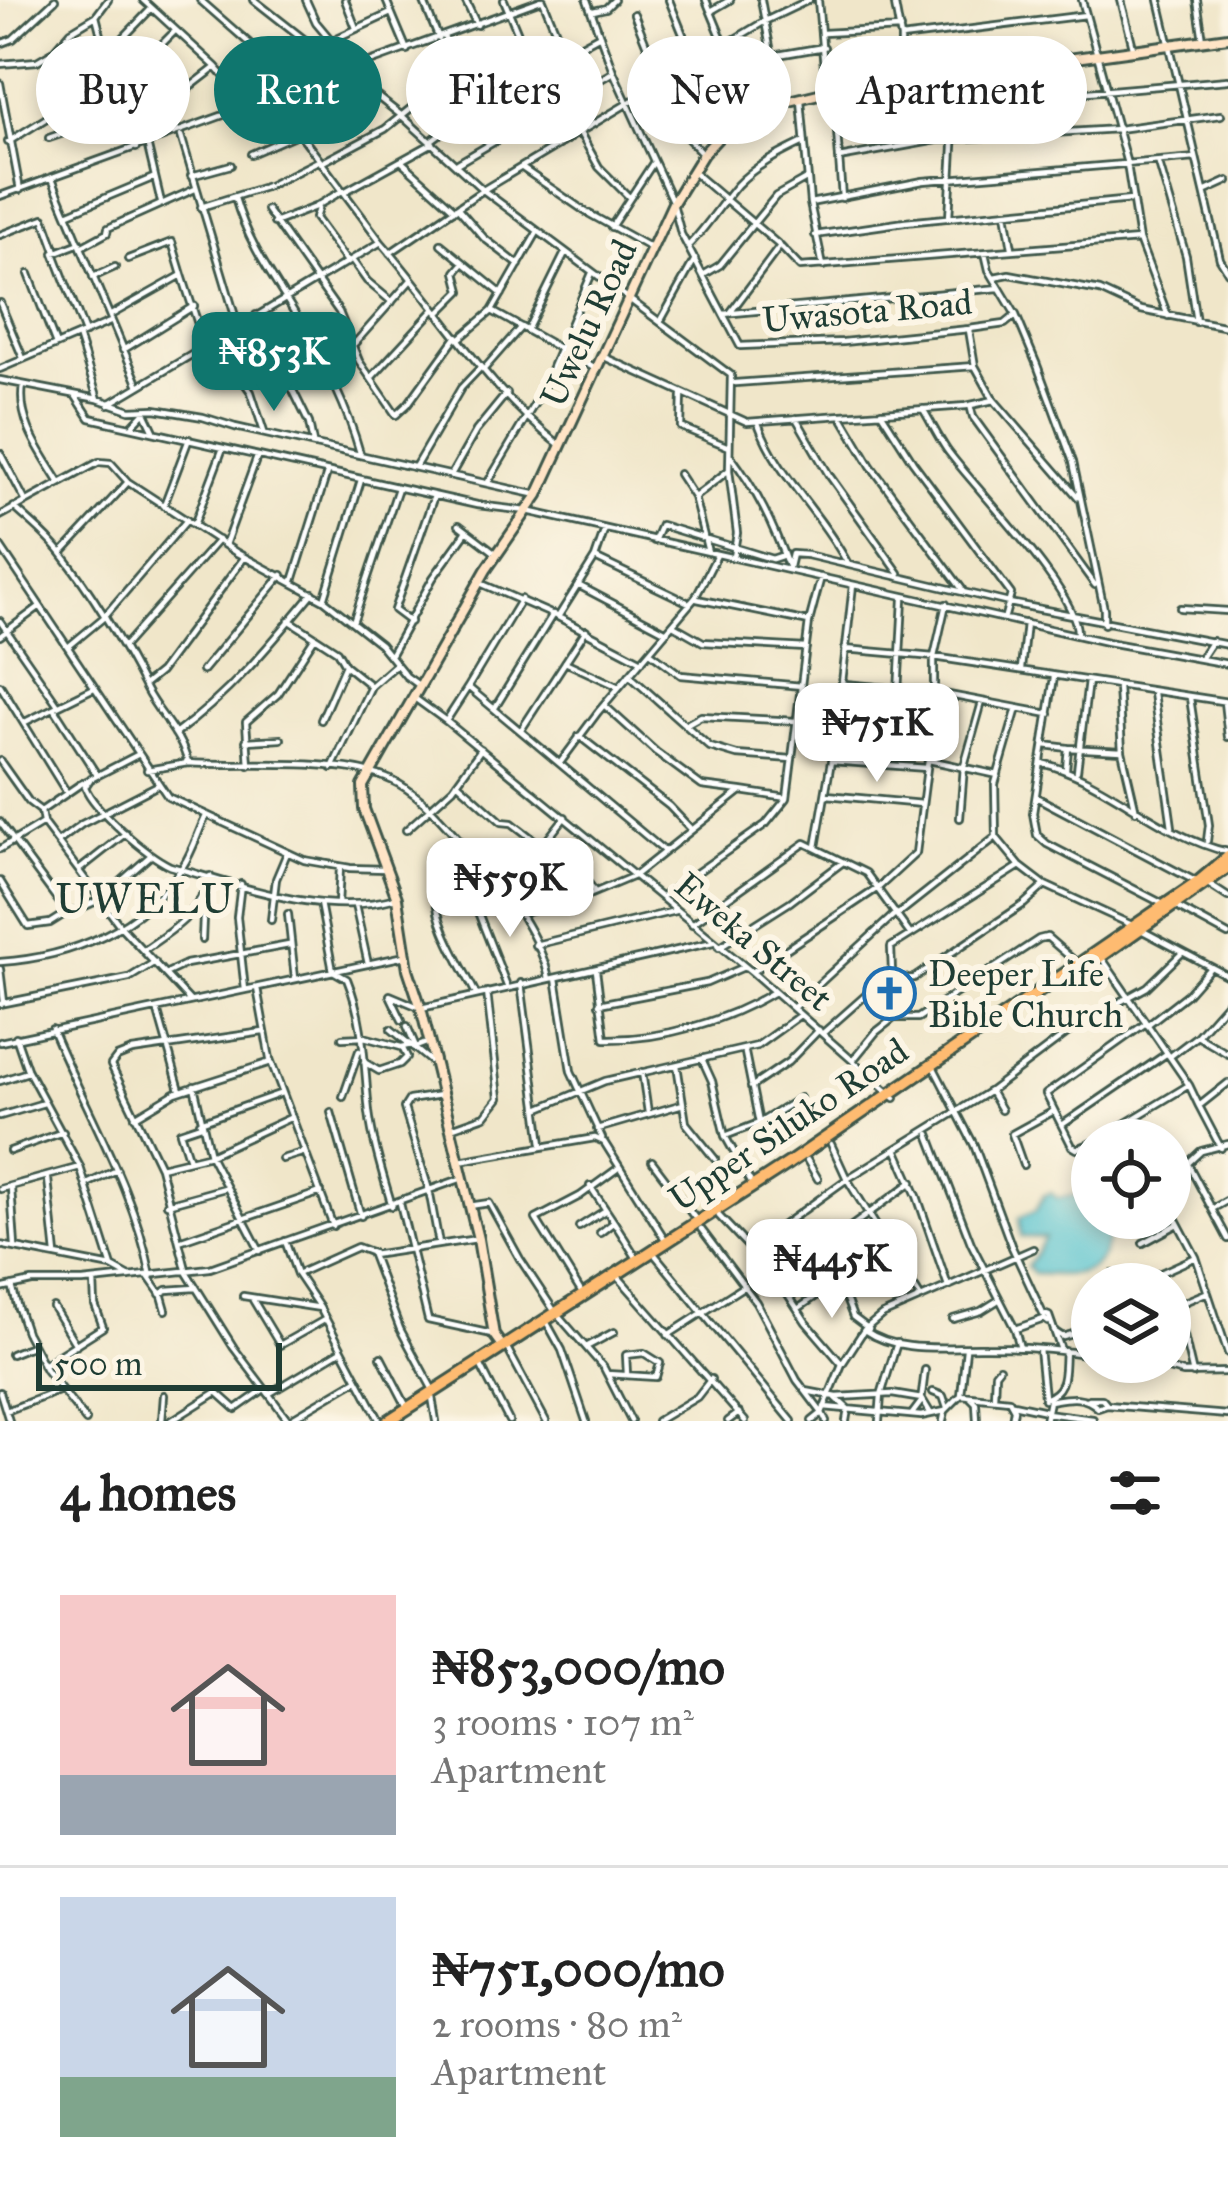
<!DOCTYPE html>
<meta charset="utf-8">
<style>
:root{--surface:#fff;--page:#f6f6f6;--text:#222;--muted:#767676;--line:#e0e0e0;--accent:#0f766e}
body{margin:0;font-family:"IM FELL Great Primer",serif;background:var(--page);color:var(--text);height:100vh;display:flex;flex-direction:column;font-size:45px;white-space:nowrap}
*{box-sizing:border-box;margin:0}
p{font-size:39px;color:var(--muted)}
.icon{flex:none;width:66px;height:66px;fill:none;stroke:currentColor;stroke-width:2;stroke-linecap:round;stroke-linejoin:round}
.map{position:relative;height:1421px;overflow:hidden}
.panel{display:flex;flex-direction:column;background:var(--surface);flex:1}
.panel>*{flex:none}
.top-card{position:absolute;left:36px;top:36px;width:1158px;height:108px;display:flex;gap:24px}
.tools{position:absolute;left:1071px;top:1119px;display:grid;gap:24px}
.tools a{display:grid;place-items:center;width:120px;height:120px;border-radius:50%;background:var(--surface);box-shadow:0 6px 18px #0003;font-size:60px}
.scale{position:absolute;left:36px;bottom:30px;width:246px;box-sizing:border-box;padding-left:12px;border:6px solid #1f3d34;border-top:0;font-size:33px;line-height:42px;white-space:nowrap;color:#1f3d34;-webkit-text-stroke:9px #fcf5e5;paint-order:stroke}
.price{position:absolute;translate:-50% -102px;padding:0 27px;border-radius:24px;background:#fff;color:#222;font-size:39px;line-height:78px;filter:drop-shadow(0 3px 6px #0008)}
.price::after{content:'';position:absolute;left:50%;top:72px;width:36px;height:27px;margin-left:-18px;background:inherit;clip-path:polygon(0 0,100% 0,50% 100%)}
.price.on{background:var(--accent);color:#fff}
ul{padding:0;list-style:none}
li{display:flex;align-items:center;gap:36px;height:300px;padding:0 60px}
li+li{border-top:3px solid var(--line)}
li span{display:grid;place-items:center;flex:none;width:336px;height:240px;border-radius:0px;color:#555}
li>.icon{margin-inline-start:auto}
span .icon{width:144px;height:144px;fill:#fffc;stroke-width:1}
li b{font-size:51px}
h2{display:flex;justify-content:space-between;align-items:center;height:144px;padding:0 60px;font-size:51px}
.chip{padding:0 42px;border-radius:54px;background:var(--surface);box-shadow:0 6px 18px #0003;font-size:42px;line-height:108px}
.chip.on{background:var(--accent);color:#fff}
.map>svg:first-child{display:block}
.water{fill:#57c3cf;stroke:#3b8082;stroke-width:3}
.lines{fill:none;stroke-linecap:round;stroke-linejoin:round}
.street-casing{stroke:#3e564a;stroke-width:10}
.secondary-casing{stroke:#3e564a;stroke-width:14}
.primary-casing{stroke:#3e564a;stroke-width:16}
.street{stroke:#fff;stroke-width:4.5}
.secondary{stroke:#ffe4c6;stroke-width:8}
.primary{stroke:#febb71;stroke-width:10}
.labels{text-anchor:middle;stroke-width:12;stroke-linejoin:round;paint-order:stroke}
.street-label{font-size:36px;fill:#1f3d34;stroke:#fcf5e5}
.poi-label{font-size:36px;fill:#1f3d34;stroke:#fcf5e5;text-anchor:start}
.quarter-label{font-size:42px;letter-spacing:3px;fill:#1f3d34;stroke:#fcf5e5}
</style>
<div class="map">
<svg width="1228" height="1421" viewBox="0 0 1228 1421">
<rect width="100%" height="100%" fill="#fcf5e5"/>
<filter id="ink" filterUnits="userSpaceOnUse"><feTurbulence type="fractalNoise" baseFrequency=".00833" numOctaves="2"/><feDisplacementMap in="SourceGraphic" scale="24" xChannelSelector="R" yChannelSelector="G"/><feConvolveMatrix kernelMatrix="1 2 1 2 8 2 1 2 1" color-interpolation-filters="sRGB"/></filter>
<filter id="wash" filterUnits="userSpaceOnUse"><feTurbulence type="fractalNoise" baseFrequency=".004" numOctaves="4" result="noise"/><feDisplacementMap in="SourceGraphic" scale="48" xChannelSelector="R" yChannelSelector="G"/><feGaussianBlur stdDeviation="2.7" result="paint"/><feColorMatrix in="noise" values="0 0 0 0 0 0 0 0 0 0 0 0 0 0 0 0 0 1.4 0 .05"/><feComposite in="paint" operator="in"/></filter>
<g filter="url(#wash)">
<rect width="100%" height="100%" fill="#f0e6c9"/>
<path class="water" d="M1051,1193L1057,1198C1081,1196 1065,1191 1092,1201V1218L1110,1221C1106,1281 1080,1276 1033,1274L1027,1267L1045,1238L1021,1237L1019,1218L1036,1210L1044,1195Z"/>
</g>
<g filter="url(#ink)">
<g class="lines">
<defs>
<path id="street" d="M143,0L216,67L250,106
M200,0L281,71L293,92
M254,0L402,116L483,190L731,375L729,470L737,533L733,557
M306,0L316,22L331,40
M345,0L356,28
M386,0L407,50
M423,0L439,39
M465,0L477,25
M504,0L534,72
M543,0L565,54
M587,0L613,71L673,203L681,234L740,346L843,342L969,329L1005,324L1016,315
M669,0L695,64
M706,0L725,46
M761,0L780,100
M818,0L826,90
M894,0L901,38V79
M1082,0L1127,164L1139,240L1168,316
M1121,0L1133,47
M1159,0L1220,259L1228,272
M1197,0L1203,40
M593,11L606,8L614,0
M711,11L730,0
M634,14L661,81
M96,16L121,112L136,148
M823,33L900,29
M444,37L475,106
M901,38L1086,15
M734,41L750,74
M0,44L13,39L55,0
M313,49L391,13
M772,56L824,47
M705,58L736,121
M0,64L37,61L54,51L71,31L96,16L108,0
M115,81L130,76L174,32
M0,83L20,190
M657,86L678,128L703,154
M834,91L842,198
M274,99L381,242
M801,100L810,203L823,266
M958,103L1228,80
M580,133L599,167L629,197
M838,135L862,132L903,118H957
M181,136L238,326
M49,138L185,91L216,67
M433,139L500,89L600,35
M8,142L45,119L151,9
M147,143L161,202
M251,154L343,114L372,93
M839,158L937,140L1118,129L1221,115
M401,161L455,210
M321,163L385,129L457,71
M458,163L613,72
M1159,164L1186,256L1196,322
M522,168L586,212L649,247
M693,172L780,246L730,313
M191,176L231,165
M52,178L139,386
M1206,191L1228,181
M344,192L433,143
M0,196L541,0
M235,198C248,243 272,276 296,315C322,357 347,406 360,453
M810,203L923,181L1196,158
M201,207L268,186L318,161
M458,208L484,238L519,265
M318,209L315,218L348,263
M267,210L339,312L359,361L396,415L408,404L457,336
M69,213L155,177
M1006,213L1012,248
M949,218L957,74
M274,223L315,207L342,191
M611,227L653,163
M0,235L44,218L56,251
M815,235L905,222L1131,200
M80,243L54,253L85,333
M441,244L502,294
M688,246C707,227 720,205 737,185C755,166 779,154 802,143
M780,246L800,267L1139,240
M81,247L107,233L108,228L195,189
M390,253L483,190L765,21L809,0
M985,253L989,270L1016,315L1037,365L1073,462L1104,609V624
M128,259L172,242L182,275
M352,260L367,281L392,302
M29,274L56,345
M705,274L720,265L776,196L808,178
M93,277L115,267
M994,277L1009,274L1100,291L1141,310L1228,327
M0,303L23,358
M492,311L596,369
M438,314L461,291L456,272L462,265
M723,314L999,288
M111,315L182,275L205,346
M256,315L309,423L313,443
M660,322L695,259
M528,328L565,253
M969,330L975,366L994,400L1078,497
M78,336L98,399
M459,339L492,311L538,231
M214,340L251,392L264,432
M355,343L411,280
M123,350L194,306
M602,356L747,422L966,406L994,400
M485,368L521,327
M0,369L110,322
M372,377L433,311
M0,380L98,399L130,410L155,409L203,417L235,427L538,495
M735,383L975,366
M23,385C17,422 42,453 60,483
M75,395L90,418L477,505L527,511L1107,642L1228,664
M682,395L681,427L729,447
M109,404L381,242C440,309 488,391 560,445
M970,405L973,417L1095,585
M923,409C931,422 938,437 947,450C974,488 1079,592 1077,634
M881,412L913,462L1011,594L1005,616
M842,417L871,466L962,589
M796,418L829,475L899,573
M758,423C778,477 822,514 848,564
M131,427L145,412L154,431
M0,453L26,502
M730,455C757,491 773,524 788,566
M415,467L461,388L481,367
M679,474L694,497L708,552
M451,475L476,431L507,393
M488,482L542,391L592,273
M696,496L729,470
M164,505L189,439
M14,507C30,522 48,536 61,553C94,595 122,643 146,690C159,715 181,734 188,763C246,767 349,755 399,784C432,803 452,834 479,861C506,888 542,941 549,979
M0,516L99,462L111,463L128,482L237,553L324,600L380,644L406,676L420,686
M194,525L223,448
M459,525L497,554
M654,541L661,525L772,559L784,555
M225,545L257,457
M0,546L168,797L304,860L350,868L386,869
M63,552L128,482
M595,558L689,603
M789,567L792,554L807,555L1009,603L1228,645
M293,581L327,473
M480,583L558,617L642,661
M578,585L667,632
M521,599L468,687L663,850
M697,599L809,622
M324,600L361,480
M1180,608L1228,611
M558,617L595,558L605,529
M289,620L337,651L345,665L371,686
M0,621L58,705
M353,622L398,488
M410,622L394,610L434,496
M673,625L703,642L806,648
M0,636L39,607
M124,646L218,540
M68,647L103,618L187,520
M845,649L934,657L1228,702
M650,652L681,675L802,686
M391,654L433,578L467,531
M1200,659L1212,641
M565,662L619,687
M1021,669L1026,623
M202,671L282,575
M629,675L710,747L737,755L792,759
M1054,677L1033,813L1037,835L1047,844L1163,904
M845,684L899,689
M0,685L67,793
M144,685L160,672L244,558
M1118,687L1122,751L1136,811
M933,692L1049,714
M1153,693L1172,827
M413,697L446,721L752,972L895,1098
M1190,698L1209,825L1207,841
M1224,702L1228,737
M604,705L656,752L702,786L741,791
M496,706L553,614
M54,708L97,775
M1017,708L995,784L996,837L1020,866L1045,885L1132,925
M321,720L345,665
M446,721L468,687
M25,722L94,688
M685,725L701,716L796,721
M837,727L931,733
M521,730L586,630
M896,731L903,599
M175,734C230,694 270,645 313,593
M579,736L669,806L690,828
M246,741L281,739
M1044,745L1068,748L1066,769
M1068,748L1122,751
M929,760L998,775
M0,761L29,802L41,811L43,823L121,927L190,1001
M831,761L927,768
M560,763L598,712L695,598L717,555
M1041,763C1104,777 1161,837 1228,852
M249,765L246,722L278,694L315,637
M332,768L371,686L396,664
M147,770L188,763
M1077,771L1088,681
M91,778L85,787C94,810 147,855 170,866C240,886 324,918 396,898
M457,782L502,822L512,823L542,846
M827,795L922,804
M1036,797L1195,881
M41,811L79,785L139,754
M960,818L964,766L982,702
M0,822L68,914L101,899L150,856
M406,830L453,788L481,749
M58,842L82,824L156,786
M816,847L837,727L853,585
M541,848L583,876L595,892
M0,849L43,823
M79,870L126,833
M0,881L28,926L50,923L66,913
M466,882L507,986
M241,884L237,917L245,990
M1208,884L1228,897
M502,889L514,882L565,817
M662,897L766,824L787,798L809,622L821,577
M320,903L333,971L347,979C365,1023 364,1066 369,1112C373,1144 383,1175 392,1206
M338,904L340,868
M355,905L368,964
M1175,906L1228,935
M288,914L295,978
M520,914L591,894L634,876L741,791L787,798
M897,915L996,837
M271,920L276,879L287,853
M692,924L805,843L866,873L910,934
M1143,931L1228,976
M202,940L204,895
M535,945L675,911
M719,947L790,902L843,862
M145,949C176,928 199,914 210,876
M1101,957L1189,1085L1199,1106
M0,962C72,957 142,929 183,866C193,851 198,832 206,816
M0,969L4,1002
M596,970L605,1039C663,1040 725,1021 774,992
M752,972L878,888L916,853L934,714V657L946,604
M892,972L901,979L914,978L1024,904L1045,885
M167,973L186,964L289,945
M556,978L571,1071L602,1138
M521,983L542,1144
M257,988L270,1059L333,1226
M476,994C464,969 431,918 437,892L488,870
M0,1004L129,978L155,962
M599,1004L707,983L744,967
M794,1007L896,913
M157,1009L180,1090
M402,1020L390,995L421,1008L713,942
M1147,1025L1187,994L1209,969
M407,1026L416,1047L429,1042
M52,1029C86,1111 134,1188 151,1276
M391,1029L430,1061
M263,1032L132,1051L117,1057L111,1065L160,1167L187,1273L234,1348L289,1421
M823,1033L892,972L891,947L1020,866
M1197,1036L1228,1054
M16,1037L27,1069L80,1167L112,1267
M342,1038L364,1037L401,1047
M0,1042L405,956
M745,1053L759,1123
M1172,1055L1197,1036L1228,1001
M702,1059L712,1081L725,1136L753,1186
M854,1059L876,1032L894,1018H918L1039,939L1047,937L1078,964
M364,1062L379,1071L400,1064L407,1057L402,1047L412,1045
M677,1065L686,1123L715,1159
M934,1068L974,1145L1011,1245L1043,1314L1049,1316L1061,1350
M642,1072L648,1113
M0,1081L28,1072
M194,1086L210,1155L260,1251
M751,1087L788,1062L819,1030
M990,1091L1001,1110
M343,1097L359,1051
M538,1109L605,1081L757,1046L800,1015
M331,1112L361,1216
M0,1116L44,1103
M135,1117L175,1093L271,1062
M200,1122L282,1093
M1062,1125L1166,1054
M451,1128L485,1116L499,1098L487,992
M597,1129L683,1104
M929,1134L971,1243L1015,1329L1020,1348
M725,1136L759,1123L800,1098
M1098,1140L1189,1085
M1092,1143L1077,1149L1072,1146L1046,1094L1146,1023
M831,1144L847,1179L921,1298
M1221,1148L1199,1106L1228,1083
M10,1151L63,1132
M897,1151L917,1196L948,1286
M282,1159L305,1152
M189,1160L180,1132L201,1125
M807,1160L818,1179
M459,1161L595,1138L604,1142L666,1241
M652,1161L698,1222
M1023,1165L1012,1134L1052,1112
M1189,1166L1228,1239
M160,1167L210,1155L292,1117
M48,1179L56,1255
M1170,1180L1201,1151L1228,1144
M87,1184L117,1170
M590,1186L614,1222L600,1233
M11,1188L15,1246
M0,1189L80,1167
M400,1203L428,1320L492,1334
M167,1204L225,1188
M469,1206L489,1203L520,1259L553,1309
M1170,1208L1196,1257L1228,1353
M1212,1209L1228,1200
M719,1216L776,1276L806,1322L842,1364L822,1413L826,1421
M614,1222L636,1257
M579,1227L606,1210
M701,1229L756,1302L797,1380L822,1413L812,1421
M179,1241L321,1192
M285,1241L297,1274L320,1308L380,1421
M1143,1243L1178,1224
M439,1244L429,1190L404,1108L409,1100L441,1095
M0,1245L112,1267L130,1277
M750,1249L847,1179L990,1091L1078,1025L1147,987L1182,953
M656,1256L792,1421
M297,1274L357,1247L373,1253
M1113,1274L1118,1284
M148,1276L162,1296L166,1310
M1154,1276L1196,1257
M620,1279L745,1421
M779,1279L912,1182
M839,1281L853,1317L869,1329
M12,1286L18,1309
M0,1289L32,1282H83L210,1268L463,1178
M160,1294L167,1290L195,1288
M583,1295L536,1219L580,1196L617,1169
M243,1296L320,1308
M253,1300L280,1345L326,1319
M1177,1306L1193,1374
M53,1307L76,1345
M799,1308L888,1247
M1170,1308L1208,1292
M19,1311L26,1332
M558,1315L604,1368L631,1421
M953,1319L981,1311L997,1301
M547,1323L562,1350L586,1421
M1015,1329L1044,1319L1048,1322
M864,1330C898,1354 946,1346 986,1347C1021,1347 1057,1349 1092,1355
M1054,1331L1063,1337L1092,1328
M27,1334L46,1370L86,1421
M668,1335L744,1286
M588,1346L614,1332
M507,1348L546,1421
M966,1349L961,1395L1009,1400L1014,1409L1012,1421
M1039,1349L1044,1397
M11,1354L31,1346
M381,1357L408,1409
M1141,1362L1183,1373L1228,1372
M480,1364L509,1421
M842,1364L864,1330L882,1315L1033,1249
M43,1365L103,1327L95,1305L94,1281
M607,1374L656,1377L660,1363L644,1353L626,1355L627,1374
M806,1391L837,1397L892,1394L922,1399L931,1414
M0,1392L9,1421
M434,1392L400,1329L372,1255L477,1239
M933,1392L943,1396L947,1408
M270,1393L342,1350
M432,1397L436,1421
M970,1397L976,1403L977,1421
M836,1398L848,1409L846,1421
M994,1398L995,1373L999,1368
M1044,1399C1068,1390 1063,1372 1065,1351
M1089,1399H1102L1107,1405
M1013,1404L1046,1411
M824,1407L921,1416L945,1411
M6,1411L61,1390
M1046,1413L1093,1419
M912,1414L921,1402L925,1370
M289,1420L357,1380
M162,1421L164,1395
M171,1421L217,1392L236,1409L263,1390
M657,1421L697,1397L711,1379
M728,1421L739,1413
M879,1421L881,1395L897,1343
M943,1421L945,1411L959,1397
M1045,1421L1049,1401C1068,1398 1084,1394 1098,1408L1107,1405L1228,1415"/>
<path id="secondary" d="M502,1346L494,1335L478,1239L421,1008L408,969L397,898L364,809L363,786L486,570L538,495L673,203L703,154L730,125L781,103L827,92L1228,37"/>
<path id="primary" d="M1080,971L1228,867
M388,1421L789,1163L1197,883L1228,857"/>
</defs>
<use href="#street" class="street-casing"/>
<use href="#secondary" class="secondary-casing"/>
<use href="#primary" class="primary-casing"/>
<use href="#street" class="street"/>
<use href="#secondary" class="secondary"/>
<use href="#primary" class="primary"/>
</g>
</g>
<defs>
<symbol id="church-ring" viewBox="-11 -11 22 22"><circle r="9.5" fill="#fcf5e5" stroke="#1f6fb2" stroke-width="1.5"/><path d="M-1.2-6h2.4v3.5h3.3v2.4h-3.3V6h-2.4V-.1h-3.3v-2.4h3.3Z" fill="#1f6fb2"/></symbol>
</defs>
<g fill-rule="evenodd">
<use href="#church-ring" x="860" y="964" width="59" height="59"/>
</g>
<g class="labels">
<g class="street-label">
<text transform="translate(867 310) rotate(-5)" y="13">Uwasota Road</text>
<text transform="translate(588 323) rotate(-65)" y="13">Uwelu Road</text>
<text transform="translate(754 941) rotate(40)" y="13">Eweka Street</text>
<text transform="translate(788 1124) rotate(-34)" y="13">Upper Siluko Road</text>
</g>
<g class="poi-label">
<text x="928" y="986">Deeper Life<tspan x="928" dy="41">Bible Church</tspan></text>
</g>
<g class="quarter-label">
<text x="146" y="913">UWELU</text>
</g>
</g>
</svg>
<div class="tools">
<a><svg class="icon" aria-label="locate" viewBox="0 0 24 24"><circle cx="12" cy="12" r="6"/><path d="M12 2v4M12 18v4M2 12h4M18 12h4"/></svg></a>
<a><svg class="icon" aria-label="layers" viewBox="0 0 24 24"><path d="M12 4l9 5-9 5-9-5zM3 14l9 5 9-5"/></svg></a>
</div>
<div class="scale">500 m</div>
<b class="price on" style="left:274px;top:414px">₦853K</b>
<b class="price" style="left:877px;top:785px">₦751K</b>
<b class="price" style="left:510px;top:940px">₦559K</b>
<b class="price" style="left:832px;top:1321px">₦445K</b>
<div class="top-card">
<a class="chip">Buy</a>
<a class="chip on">Rent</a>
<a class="chip">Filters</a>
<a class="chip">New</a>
<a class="chip">Apartment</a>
</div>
</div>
<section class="panel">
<h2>4 homes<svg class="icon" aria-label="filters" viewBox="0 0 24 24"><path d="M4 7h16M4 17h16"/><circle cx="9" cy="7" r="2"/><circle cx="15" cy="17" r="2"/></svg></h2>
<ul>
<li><span style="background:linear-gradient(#f6c9c9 75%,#9aa5b1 0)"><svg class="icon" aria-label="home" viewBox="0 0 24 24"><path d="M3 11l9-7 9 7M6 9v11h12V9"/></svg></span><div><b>₦853,000/mo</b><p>3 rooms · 107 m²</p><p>Apartment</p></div></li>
<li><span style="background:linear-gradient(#c9d6e8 75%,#7fa58c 0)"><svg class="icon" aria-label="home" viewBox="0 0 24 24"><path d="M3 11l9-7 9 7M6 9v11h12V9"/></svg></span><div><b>₦751,000/mo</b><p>2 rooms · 80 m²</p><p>Apartment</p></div></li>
</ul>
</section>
